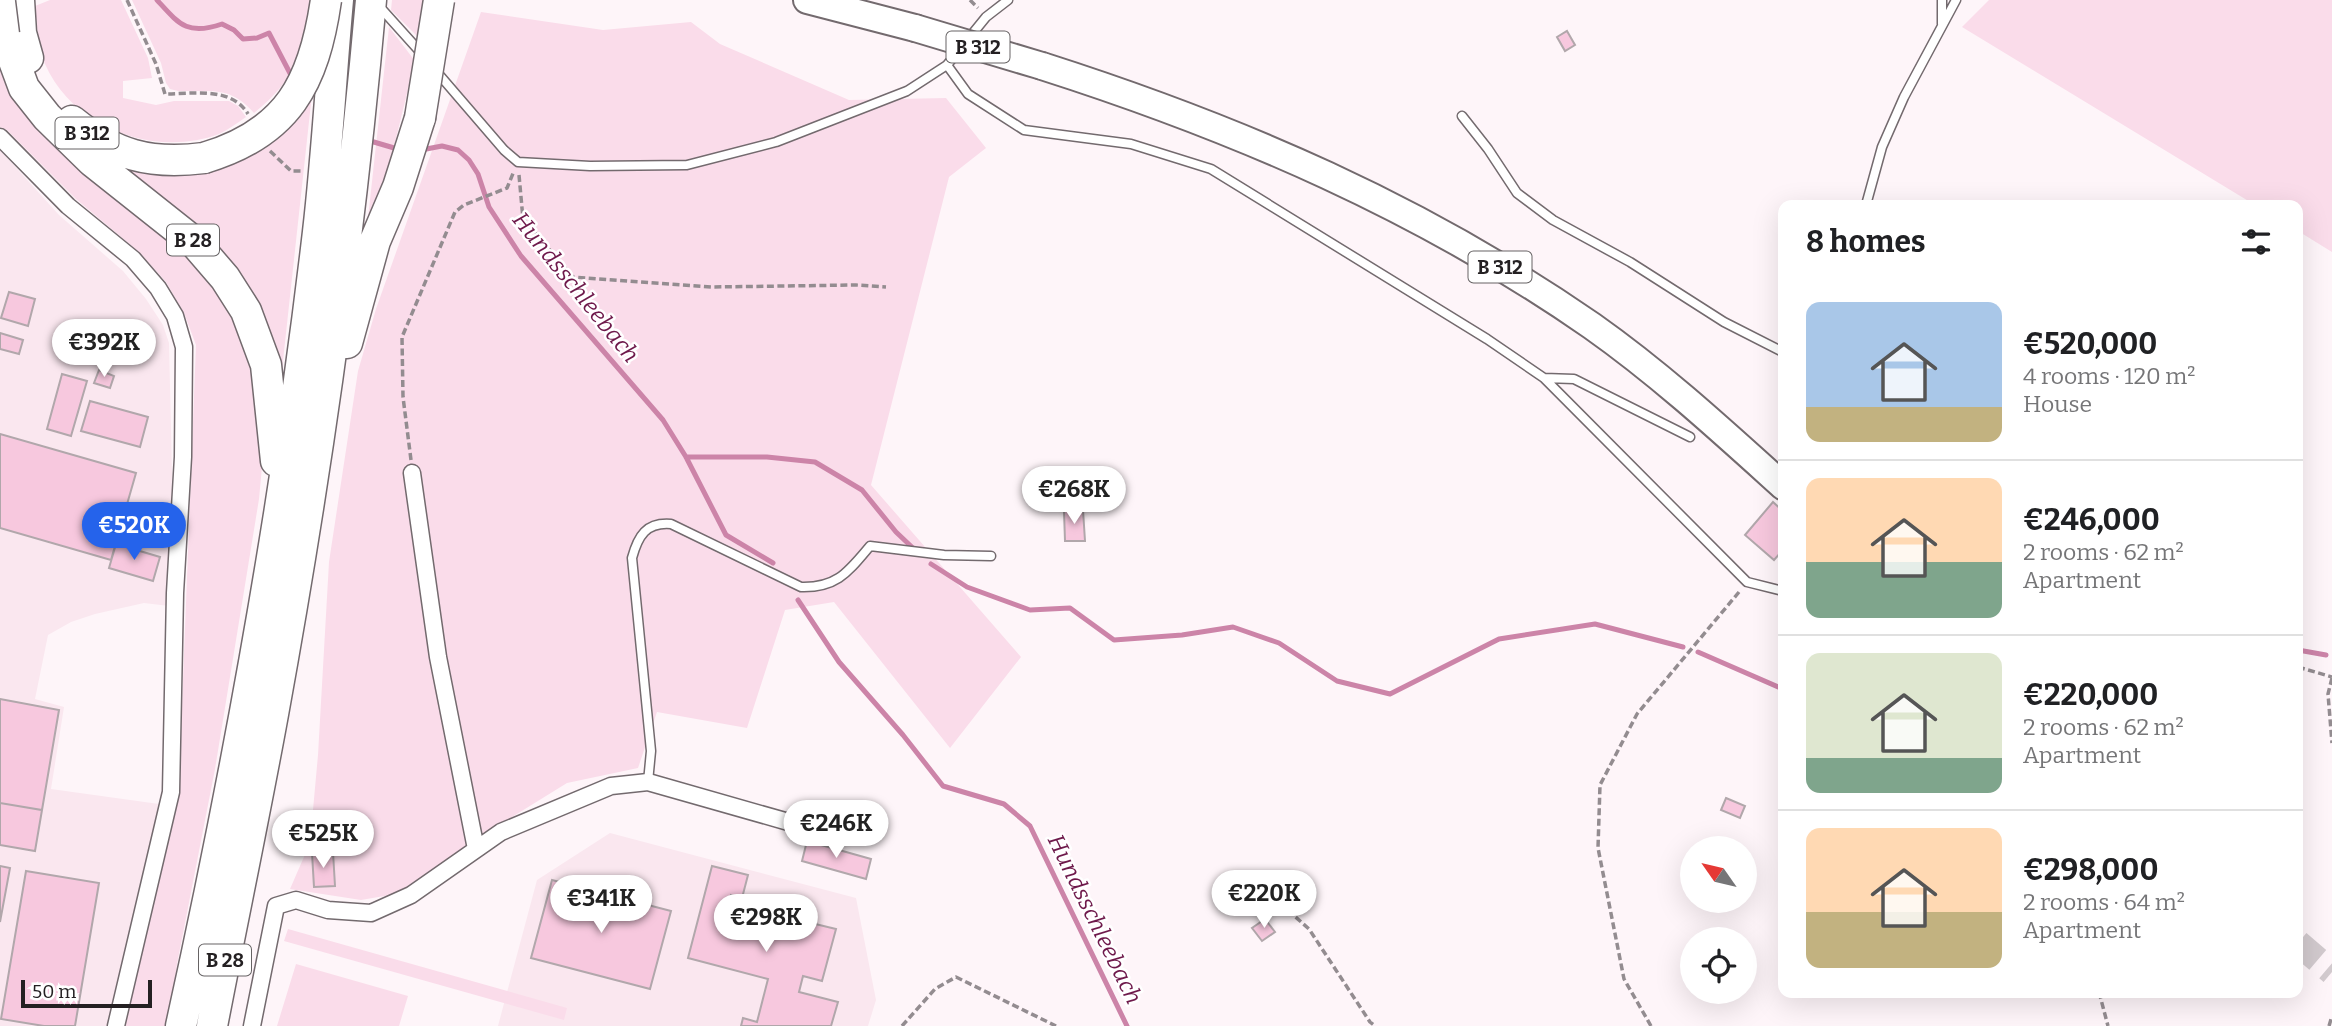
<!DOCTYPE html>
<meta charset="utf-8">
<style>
:root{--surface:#fff;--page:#f2f2f2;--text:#202124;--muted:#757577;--line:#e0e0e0;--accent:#2563eb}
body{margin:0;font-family:Bitter,serif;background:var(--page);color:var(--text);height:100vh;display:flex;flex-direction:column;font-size:26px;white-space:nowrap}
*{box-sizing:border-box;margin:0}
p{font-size:23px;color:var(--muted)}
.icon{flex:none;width:38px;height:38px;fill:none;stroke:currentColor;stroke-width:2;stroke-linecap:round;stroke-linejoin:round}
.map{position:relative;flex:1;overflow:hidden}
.details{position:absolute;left:1778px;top:200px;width:525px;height:798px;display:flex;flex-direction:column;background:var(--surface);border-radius:14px;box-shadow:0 7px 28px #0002}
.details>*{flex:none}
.needle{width:46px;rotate:304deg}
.controls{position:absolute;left:1680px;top:836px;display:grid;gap:14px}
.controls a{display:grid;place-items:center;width:77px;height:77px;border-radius:50%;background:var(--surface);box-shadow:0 7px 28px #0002;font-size:35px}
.scale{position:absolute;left:21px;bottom:18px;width:131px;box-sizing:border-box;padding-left:7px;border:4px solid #242022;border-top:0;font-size:19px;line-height:24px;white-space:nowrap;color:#242022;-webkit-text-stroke:5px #fff;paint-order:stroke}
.price{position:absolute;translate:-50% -60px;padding:0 16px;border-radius:24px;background:#fff;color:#222;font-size:23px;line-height:46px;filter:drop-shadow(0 2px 4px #0008)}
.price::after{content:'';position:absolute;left:50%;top:42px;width:21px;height:16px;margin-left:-10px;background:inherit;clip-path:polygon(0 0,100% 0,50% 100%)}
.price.active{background:var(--accent);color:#fff}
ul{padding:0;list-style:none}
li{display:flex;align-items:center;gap:21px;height:175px;padding:0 28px}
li+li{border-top:2px solid var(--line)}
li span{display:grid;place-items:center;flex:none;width:196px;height:140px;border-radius:14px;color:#555}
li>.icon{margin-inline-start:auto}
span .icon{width:84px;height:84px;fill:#fffc;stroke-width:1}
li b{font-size:30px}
h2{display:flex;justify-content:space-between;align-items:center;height:84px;padding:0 28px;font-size:30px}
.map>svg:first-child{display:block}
.built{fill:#fae7ef}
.green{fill:#fadcea}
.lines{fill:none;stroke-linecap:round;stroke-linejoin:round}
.stream{stroke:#cc84a8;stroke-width:5}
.building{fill:#f7c8de;stroke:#b1a7ab;stroke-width:2}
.primary-tunnel{stroke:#d2cace;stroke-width:26;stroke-dasharray:26 13;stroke-linecap:butt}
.lane-casing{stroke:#736a6e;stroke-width:11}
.street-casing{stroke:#736a6e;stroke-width:19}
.primary-casing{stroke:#736a6e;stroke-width:30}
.highway-casing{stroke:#736a6e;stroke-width:33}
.path{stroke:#938c90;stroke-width:3.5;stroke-dasharray:7 3.5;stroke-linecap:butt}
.lane{stroke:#fff;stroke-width:8}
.street{stroke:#fff;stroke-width:16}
.primary{stroke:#fff;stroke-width:26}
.highway{stroke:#fff;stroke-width:30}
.primary-bridge-casing{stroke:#736a6e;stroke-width:30;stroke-linecap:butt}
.highway-bridge-casing{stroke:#736a6e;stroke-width:33;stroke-linecap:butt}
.primary-bridge{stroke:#fff;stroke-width:26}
.highway-bridge{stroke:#fff;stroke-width:30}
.labels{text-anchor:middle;stroke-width:5;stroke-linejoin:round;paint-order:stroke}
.shield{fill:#fff;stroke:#666364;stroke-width:2}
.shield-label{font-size:19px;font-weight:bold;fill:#242022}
.water-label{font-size:23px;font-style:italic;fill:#6e194b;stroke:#fff}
</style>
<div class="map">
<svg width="2332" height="1026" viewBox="0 0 2332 1026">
<rect width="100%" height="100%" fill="#fef5f9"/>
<path class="built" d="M0,150L59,215L123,271L146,299L163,325L169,343L172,473L169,606L144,603L95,614L71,622L48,635L35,699L64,707L51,789L159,804L108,1026H0Z
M610,833L856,898L876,1000L868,1026H498L537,880Z"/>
<path class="green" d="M50,0H121L148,58L152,78L123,81V98L156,105L174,101H229L238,106L246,117C237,123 228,130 219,134C155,158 73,128 45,64C38,46 37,25 35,6Z
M132,0H312C301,53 298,78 254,113C230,85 211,92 178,91L170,89L166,83L161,63Z
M392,0H424L419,38L391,10Z
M1989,0H2332V252L2298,231V205H2255L1962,27Z
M481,12L603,30L691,22L720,44L849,100L946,98L986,148L949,177L871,485L1021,657L950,748L834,602L785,610L747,728L657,712L638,768L567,783L488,832L396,894L361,900L290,889L310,843L318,755L329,562L358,371L376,309Z
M389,27L415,61L385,183L367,227Z
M0,48L194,251L232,304L267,413L259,499L215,769L177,964L169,1026H122L179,784L196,345L184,313L166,282L140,253L76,199L7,130L0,127Z
M312,94L281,379L263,334L78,134L161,165Z
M288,929L567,1008L564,1020L284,941Z
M296,964L408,996L399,1026H277Z"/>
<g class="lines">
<path class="stream" d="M157,0C179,24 187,36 222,24L234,30L243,39L257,38L269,33L293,79
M367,140L401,150
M421,150L442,146L458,150L469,160L478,174L489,207L521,256L663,420L686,457L726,535L773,563
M686,457H767L815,462L862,490L896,532L916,551
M931,564L967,587L1030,610L1070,608L1114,640L1182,635L1233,627L1279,643L1337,681L1390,694L1499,639L1595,624L1683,647
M798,600L839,662L903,735L943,786L1004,804L1030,826L1127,1026
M2298,650L2326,655
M1698,652L1783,689"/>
</g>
<path class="building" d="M1567,31L1575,45L1565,51L1557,37Z
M9,292L35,299L28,326L1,318Z
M0,333L23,340L19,354L0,349Z
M99,370L114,376L110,388L94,383Z
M62,374L87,381L71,436L47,429Z
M90,401L148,417L140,447L81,431Z
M0,434L136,473L111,560L0,528Z
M1773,502L1783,511V550L1774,560L1745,535Z
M1083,510L1085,541H1065L1064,511Z
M116,544L160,557L153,581L109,568Z
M0,699L59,710L42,810L0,803Z
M1726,798L1745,806L1740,818L1721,810Z
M0,803L42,810L35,851L0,845Z
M807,841L871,859L866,879L802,861Z
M333,852L335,886L314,887L312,853Z
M0,866L10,868L0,922Z
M712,866L748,875L742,898L731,895L726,916L771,928L774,914L836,929L822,981L803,976L799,992L838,1002L831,1026H741L743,1018L757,1022L768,979L688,958Z
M26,871L99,883L75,1026H44L1,1019Z
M552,880L671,911L650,989L531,958Z
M1265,919L1275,932L1262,941L1252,928Z"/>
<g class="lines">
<path class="primary-tunnel" d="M2298,943L2332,972"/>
<defs>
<path id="lane" d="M378,5L423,55
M1942,24V0
M947,65L968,94L1024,130L1131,144L1211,169L1487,339L1544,378L1747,582L1783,591
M436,71L504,150L518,162L590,166L687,165L776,142L907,91L947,65L986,17L1008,0
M1462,116L1488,149L1517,193L1553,220L1630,262L1724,322L1783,352
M1866,205L1882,147L1904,97L1956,0
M1544,378L1574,379L1690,437
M648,782L651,751L632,558C638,536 646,522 671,524L801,587C837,588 848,572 870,546L944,555L991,556"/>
<path id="street" d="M0,137L68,206L133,259L158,288L175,316L184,347L183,457L175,593L171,792L116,1026
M412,473L438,657L476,849
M252,1026L276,906L296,900L328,910L371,913L411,895L501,832L611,786L648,782L799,825"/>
<path id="primary" d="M807,0L915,28
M1042,66C1239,129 1422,208 1592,326C1660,374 1721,430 1783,486"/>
<path id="highway" d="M19,0L21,33L28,58
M4,34L24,88L47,117L92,161L194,242L225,278L246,311L266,365L276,461
M72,121C114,155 150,165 204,158
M347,343L375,241L398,187L420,118
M181,1026C239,764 287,499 318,232C327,155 331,77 338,0
M212,1026C232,922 254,818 273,714C316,478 350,239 371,0"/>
</defs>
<use href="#lane" class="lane-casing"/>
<use href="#street" class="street-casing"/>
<use href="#primary" class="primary-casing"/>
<use href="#highway" class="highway-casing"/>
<path class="path" d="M127,0L156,64L165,94C193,94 231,86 248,114
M970,0L978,8
M270,151L291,171H302
M519,175L523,219L573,277L712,287L856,285L886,287
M411,460L403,397L402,337L455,212L464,205L507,188L514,171
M2298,667L2332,677
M2332,678L2328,694L2332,743
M1277,892L1290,912L1309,929L1370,1022L1375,1026
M2099,992L2108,1026
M902,1026L935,989L956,977L1056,1026
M1651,1026L1624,979L1598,848L1600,785L1637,714L1739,592
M2329,1026L2332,1016"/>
<use href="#lane" class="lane"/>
<use href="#street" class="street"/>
<use href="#primary" class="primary"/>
<use href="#highway" class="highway"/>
<defs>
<path id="primary-bridge" d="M915,28L1042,66"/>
<path id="highway-bridge" d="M0,2L4,34
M420,118L439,0
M204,158C288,133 314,83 326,0"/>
</defs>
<use href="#primary-bridge" class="primary-bridge-casing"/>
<use href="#highway-bridge" class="highway-bridge-casing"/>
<use href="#primary-bridge" class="primary-bridge"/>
<use href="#highway-bridge" class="highway-bridge"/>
</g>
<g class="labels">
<g class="shield">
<rect x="946.5" y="31.5" width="63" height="31" rx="5"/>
<rect x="55.5" y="117.5" width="63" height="31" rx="5"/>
<rect x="167" y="224.5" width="52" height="31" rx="5"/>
<rect x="1468.5" y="251.5" width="63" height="31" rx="5"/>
<rect x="199" y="944.5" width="52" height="31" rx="5"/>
</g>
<g class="shield-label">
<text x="978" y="54">B 312</text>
<text x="87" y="140">B 312</text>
<text x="193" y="247">B 28</text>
<text x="1500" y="274">B 312</text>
<text x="225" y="967">B 28</text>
</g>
<g class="water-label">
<text transform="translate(576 287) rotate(51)" y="8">Hundsschleebach</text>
<text transform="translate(1095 919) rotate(64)" y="8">Hundsschleebach</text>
</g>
</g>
</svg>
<div class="controls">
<a><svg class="needle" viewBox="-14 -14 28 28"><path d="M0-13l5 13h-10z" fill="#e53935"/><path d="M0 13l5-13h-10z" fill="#757577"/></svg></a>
<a><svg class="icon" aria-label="locate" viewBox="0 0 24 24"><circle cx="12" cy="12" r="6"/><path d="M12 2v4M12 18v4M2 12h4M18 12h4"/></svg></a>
</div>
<div class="scale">50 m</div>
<b class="price" style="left:104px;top:379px">€392K</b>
<b class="price" style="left:1074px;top:526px">€268K</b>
<b class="price active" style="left:134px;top:562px">€520K</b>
<b class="price" style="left:836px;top:860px">€246K</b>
<b class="price" style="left:323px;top:870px">€525K</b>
<b class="price" style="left:1264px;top:930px">€220K</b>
<b class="price" style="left:601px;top:935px">€341K</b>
<b class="price" style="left:766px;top:954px">€298K</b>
<section class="details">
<h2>8 homes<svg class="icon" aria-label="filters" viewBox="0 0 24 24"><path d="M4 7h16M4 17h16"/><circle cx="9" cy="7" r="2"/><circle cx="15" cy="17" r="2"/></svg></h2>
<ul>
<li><span style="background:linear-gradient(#a9c7e8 75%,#c2b280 0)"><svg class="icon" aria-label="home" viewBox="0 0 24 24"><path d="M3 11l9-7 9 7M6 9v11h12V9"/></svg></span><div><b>€520,000</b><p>4 rooms · 120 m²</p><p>House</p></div></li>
<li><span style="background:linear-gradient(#ffd9b3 60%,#7fa58c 0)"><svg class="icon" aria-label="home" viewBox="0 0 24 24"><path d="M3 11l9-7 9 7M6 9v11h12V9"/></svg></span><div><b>€246,000</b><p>2 rooms · 62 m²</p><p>Apartment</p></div></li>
<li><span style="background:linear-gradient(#dfe7d0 75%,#7fa58c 0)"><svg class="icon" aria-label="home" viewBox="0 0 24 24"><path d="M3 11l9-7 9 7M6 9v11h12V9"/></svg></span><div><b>€220,000</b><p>2 rooms · 62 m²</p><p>Apartment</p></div></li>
<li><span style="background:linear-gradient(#ffd9b3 60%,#c2b280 0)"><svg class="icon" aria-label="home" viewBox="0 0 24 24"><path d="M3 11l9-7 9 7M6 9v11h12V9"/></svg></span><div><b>€298,000</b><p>2 rooms · 64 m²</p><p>Apartment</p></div></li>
</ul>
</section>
</div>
